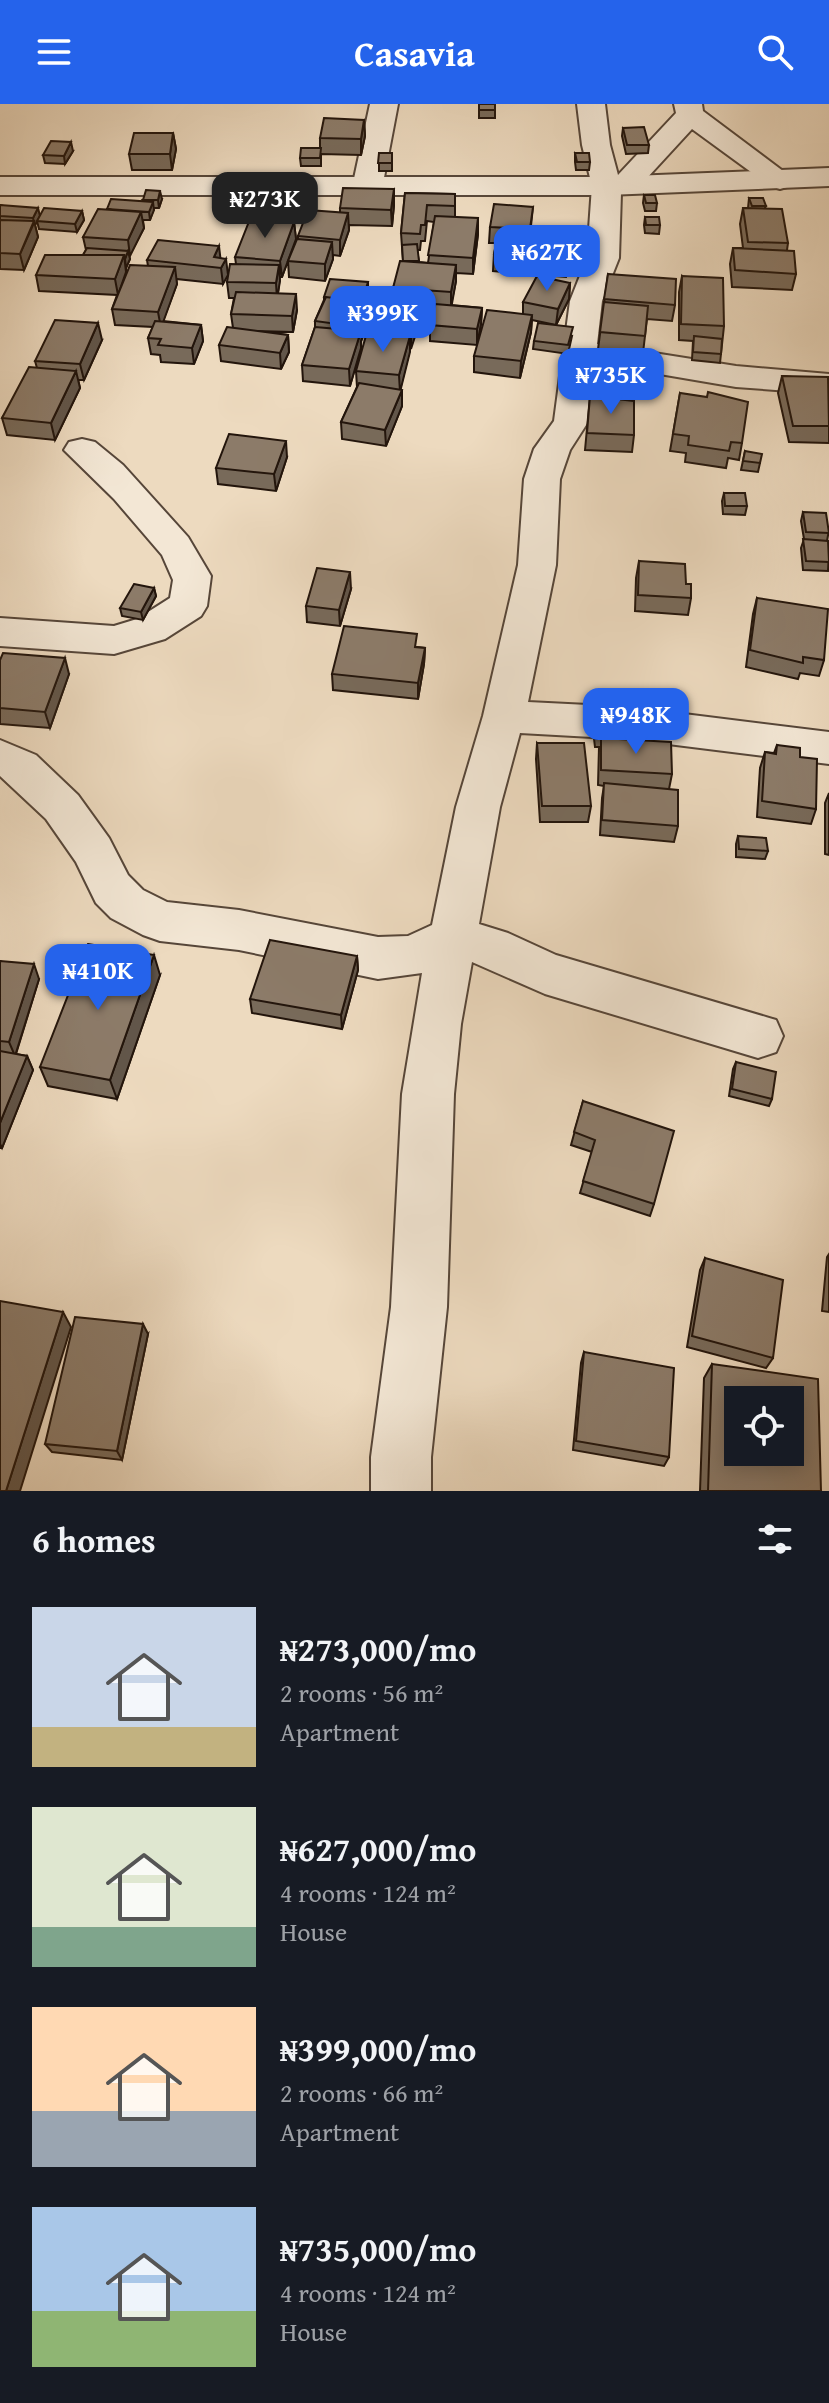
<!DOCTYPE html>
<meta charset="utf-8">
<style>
:root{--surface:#171b24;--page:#242831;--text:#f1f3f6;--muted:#9ea1a6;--accent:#2563eb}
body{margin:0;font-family:"Gentium Book Plus",serif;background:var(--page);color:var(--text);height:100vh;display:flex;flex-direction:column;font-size:30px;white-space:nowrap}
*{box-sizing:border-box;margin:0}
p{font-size:26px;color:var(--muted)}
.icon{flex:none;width:44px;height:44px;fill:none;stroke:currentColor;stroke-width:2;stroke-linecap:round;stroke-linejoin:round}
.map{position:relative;height:1387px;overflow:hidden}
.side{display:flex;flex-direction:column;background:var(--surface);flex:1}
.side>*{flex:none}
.fabs{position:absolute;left:724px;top:1282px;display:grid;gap:16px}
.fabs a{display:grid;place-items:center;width:80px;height:80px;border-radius:0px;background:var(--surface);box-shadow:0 4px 20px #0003;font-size:40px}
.price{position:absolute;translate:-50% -68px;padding:0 18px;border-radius:16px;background:var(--accent);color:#fff;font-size:26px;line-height:52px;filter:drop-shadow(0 2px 4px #0008)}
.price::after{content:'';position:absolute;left:50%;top:48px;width:24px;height:18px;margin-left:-12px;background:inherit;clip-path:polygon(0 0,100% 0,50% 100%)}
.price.on{background:#222;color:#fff}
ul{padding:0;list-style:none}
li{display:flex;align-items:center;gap:24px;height:200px;padding:0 32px}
li span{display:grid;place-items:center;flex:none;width:224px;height:160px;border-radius:0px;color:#555}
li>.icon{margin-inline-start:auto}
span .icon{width:96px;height:96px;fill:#fffc;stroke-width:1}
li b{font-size:34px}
h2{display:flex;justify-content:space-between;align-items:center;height:96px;padding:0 32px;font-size:34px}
header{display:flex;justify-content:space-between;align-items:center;height:104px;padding:0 32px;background:var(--accent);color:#fff;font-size:36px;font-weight:600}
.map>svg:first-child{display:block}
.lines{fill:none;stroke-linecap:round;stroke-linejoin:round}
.minor-casing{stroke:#564639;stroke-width:4}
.tertiary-casing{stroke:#564639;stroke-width:4}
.minor{fill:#f3e7d5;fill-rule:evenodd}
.tertiary{fill:#f3e7d5;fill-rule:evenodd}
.wall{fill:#786a5a;stroke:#23150c;stroke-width:2;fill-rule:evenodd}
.shaded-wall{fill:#62564a;stroke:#23150c;stroke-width:2}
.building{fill:#8c7b69;stroke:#23150c;stroke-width:2;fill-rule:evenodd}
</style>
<header><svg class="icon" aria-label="menu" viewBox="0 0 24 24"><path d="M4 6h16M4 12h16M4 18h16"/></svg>Casavia<svg class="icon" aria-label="search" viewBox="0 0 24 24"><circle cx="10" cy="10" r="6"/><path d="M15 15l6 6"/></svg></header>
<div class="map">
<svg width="829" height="1387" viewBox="0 0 829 1387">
<rect width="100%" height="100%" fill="#eddabf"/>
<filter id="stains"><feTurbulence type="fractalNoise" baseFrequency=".0025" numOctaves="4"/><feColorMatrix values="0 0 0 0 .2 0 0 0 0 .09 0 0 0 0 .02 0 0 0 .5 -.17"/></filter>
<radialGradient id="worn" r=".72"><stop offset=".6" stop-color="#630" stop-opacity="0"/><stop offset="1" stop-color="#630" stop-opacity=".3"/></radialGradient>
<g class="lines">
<defs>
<path id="minor" d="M370,0H398L382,84L377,90L367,93L357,90L352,84Z
M577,0H605L610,41L618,71L676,9L674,0H702L703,7L795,76L790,82L780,85L770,82L692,25L635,87L621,89L619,154L602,197L597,240L736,262L829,270V290L736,283L595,259L588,318L570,346L560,375L556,461L528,598L628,603L829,628V660L628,635L520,629L500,703L479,820L508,829L556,851L776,916L783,932L776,948L758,954L545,890L472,858L461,920L454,990L447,1203L431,1353V1387H371V1353L391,1203L402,990L422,869L378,875L239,846L160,837L143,831L111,814L96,799L76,758L46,715L0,672V636L36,651L78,691L109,734L128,771L143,786L167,798L239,806L378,833L408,832L432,821L456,703L483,612L518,461L524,375L534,345L554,317L570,197L587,154L592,82L582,41Z
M82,335L95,338L123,361L188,433L211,472L207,502L201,512L165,535L114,550L0,542V514L114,522L137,515L170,494L173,476L162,451L114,395L64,346L69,338Z"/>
<path id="tertiary" d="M829,64V82L607,91H0V73H607Z"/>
</defs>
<use href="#minor" class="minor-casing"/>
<use href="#tertiary" class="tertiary-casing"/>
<use href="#minor" class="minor"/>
<use href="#tertiary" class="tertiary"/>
</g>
<path class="wall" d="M479,0H495V14H479Z
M364,16L365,32L361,51L321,50V62H301L300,54L320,44V34Z
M623,24L649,41L648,49L626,50L622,32Z
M173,29L176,45L172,66H132L129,50Z
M73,47L65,60L45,59L43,51Z
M379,49H392V67H379Z
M575,49L590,58L589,66H576L575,58Z
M394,85V101L392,122L349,121V126L340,152L333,151V155L325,177L289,173L288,157L298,135V132L340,109V104Z
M405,89L455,90V112L478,130L473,170L456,169V177L451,201L482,204L481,220L477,241L430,237V221L434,204L405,201L419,203V220L410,245L400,286L402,302L386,342L342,335L341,318L357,283L356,267L368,228V223L393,200V184L403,157L401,129ZM427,117L434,118L428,159L419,158L417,146H420L421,137H425Z
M644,91L657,99L656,107H645L643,99Z
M749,94L766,102L765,104L788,139L787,146L796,170L792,186L732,183L730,160L733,144H743L740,120L743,104H748Z
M162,95L159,104H154L150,116H143L144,124L129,152L130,155L126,164V168L148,162L147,156L226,155L223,180L176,175L177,180L163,217L201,221L203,237L194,260L161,258L160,251L151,250L148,234L153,223L115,221L112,205L117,191L39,187L36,171L83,151L86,146L83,133L107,105L144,97L143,96Z
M0,101L40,112L82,107L84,116L77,128L39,125L37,117L35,121L38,133L24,166L0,165Z
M533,103L530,131L571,134L566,173L493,167L494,150L496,139H489L490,123Z
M645,113L660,121L659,130L645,129L644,121Z
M294,118L296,135L282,173H280L278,189L297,206L293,228L255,227L288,231L289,248L281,265L221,257L219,241L233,224L231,210L234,194H229L227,178L236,160L235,153Z
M608,170L675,201L672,217L647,215L643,249L598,245Z
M682,172L724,222L720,259L692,256L693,237L679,236V188Z
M570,179L569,195L556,221L532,216L531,228L520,274L474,268V252L523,210V198Z
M368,187L365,198L370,215L361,237V244L350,282L303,277L302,261L315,223V217L324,196V193Z
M572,232L568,250L533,245L534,237Z
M102,236L84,276H78L80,284L55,336L7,331L2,314L37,264L35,257Z
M597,254L624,279L623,288L594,286Z
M782,272L829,277V339L789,338L778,289Z
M680,289L742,339L739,356L728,354L726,364L685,358L686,349L670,347Z
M590,292L634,331L632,348L585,346Z
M745,347L760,359L758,368L741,366Z
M287,353L276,387L218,380L216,364Z
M724,389L747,402L745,411L723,410L722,397Z
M803,408L829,426L827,437L829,446L828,467L803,466L801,444L804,435L801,417Z
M639,457L686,480L691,494L688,511L635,507L636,474Z
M154,484L156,492L143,516L122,512L120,504Z
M351,485L340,522L307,518L306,502Z
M757,494L824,556L819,572L800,569L798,575L746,563L753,510Z
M417,543L425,544L424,560L418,595L333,586L332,570Z
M0,556L69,570L50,624L0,620Z
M594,618L613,635L672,670L669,685L678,722L674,738L600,731L602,694L604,682L598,681L599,643H595L593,626Z
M537,639L591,702L588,718H540L536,655Z
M777,641L800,653L816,705L811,720L757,713L760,664L765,648L774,649Z
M829,689V751L825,750V699Z
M738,732L768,747L765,755L736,753V740Z
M357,852L358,866L342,925L252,909L250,895Z
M0,857L39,875L16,950L27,952L33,966L2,1044H0Z
M160,871L117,995L48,982L40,963Z
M736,958L772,995L769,1002L729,992L733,965Z
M583,997L654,1100L650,1112L580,1089L592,1048L571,1041Z
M829,1150V1208L822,1207L827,1153Z
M705,1154L773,1254L766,1264L687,1243L700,1166Z
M148,1230L122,1356L52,1348L45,1340Z
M584,1248L669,1353L664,1362L573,1346L581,1259Z
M712,1260L821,1387H700L704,1274Z"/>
<path class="shaded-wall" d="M364,16L365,32L361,51V35Z
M173,29L176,45L172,66L170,50Z
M71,38L73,47L65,60L64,52Z
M394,85V101L392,122L391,106Z
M160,87L162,95L159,104L158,96Z
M153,98L154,106L150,116L149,108Z
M38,104L40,112L35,121L38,133L24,166L20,150L34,119L33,114Z
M82,107L84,116L77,128L75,120Z
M141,108L144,124L130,152L128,136Z
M348,109L349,126L340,152V136Z
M478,114V130L473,170V154Z
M294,118L296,135L282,173L280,157Z
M332,138L333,155L325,177V160Z
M219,142L221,159L214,153Z
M128,147L130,155L126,164L125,155Z
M124,151L126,168L118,191L115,175Z
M226,155L228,171L223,180L221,164Z
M279,161L280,177L277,195L276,179Z
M456,161V177L451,205V188Z
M175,163L177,180L161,224L158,208Z
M368,178V187L363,205L362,197Z
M570,179L569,195L556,221L558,205Z
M296,190L297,206L293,228L292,212Z
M370,199V215L361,237V244L350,282L349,265L360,230L359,223Z
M419,203V220L411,245V228Z
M482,204L481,220L477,241V225Z
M532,211L531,228L520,274L521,257Z
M98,219L102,236L84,276L80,260Z
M201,221L203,237L194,260L192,244Z
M288,231L289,248L281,265L280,249Z
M410,232V248L400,288L399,271Z
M76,267L80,284L55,336L51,319Z
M402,286V302L386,342L385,326Z
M286,337L287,353L276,387L274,370Z
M350,468L351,485L340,522L339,506Z
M154,484L156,492L143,516L141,508Z
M425,544L424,560L418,595V579Z
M65,554L69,570L50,624L45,608Z
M154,851L160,871L117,995L110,976Z
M357,852L358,866L342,925L341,911Z
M34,860L39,875L15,952L9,938Z
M27,952L33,966L2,1044L0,1040V1019Z
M63,1208L71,1223L20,1387H6Z
M143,1220L148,1230L122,1356L117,1347Z"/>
<path class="building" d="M479,0H495V6H479Z
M324,14L364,16L361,35L320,34Z
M644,23L649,41H627L623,24Z
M134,29H173L170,50H129Z
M51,37L71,38L64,52L43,51Z
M301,44H321L320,54H300Z
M379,49H392V59H378Z
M575,49H589L590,58H577Z
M343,84L394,85L391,106L340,104Z
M146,86L160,87L158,96H143Z
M405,89L455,90V102L427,101L425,121H421L420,130L401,129Z
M644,91H655L657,99H646Z
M749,94H763L766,102H752Z
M111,95L153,98L149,108L107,105Z
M494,100L533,103L530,125L490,123Z
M0,101L38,104L33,114L0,112Z
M44,104L82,107L75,120L37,117Z
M743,104L782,105L788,139L748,138Z
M98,105L141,108L128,136L83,133Z
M308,106L348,109L340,136L298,132Z
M435,112L478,114L473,154L428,151Z
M645,113H659L660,121H646Z
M250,115L294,118L280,157L235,153Z
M0,116L34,117L20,150L0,149Z
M499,128L571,134L567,157L494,150Z
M297,135L332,138L325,160L288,157Z
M158,136L219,142L214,153L226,155L221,164L147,156Z
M417,140L419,157H403L402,141Z
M87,144L128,147L125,155L124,151H83Z
M733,144L794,147L796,170L735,166Z
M45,151H124L115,175L36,171Z
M400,157L456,161L451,188L393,184Z
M230,160L279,161L276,179L227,178Z
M130,161L175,163L158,208L112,205Z
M608,170L676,175L675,201L604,195Z
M537,172L570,179L558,205L523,198Z
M682,172L723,174L724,222L681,220Z
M330,175L368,178L362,197L324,193Z
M236,188L296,190L292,212L231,210Z
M326,193L370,199L359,223L315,217Z
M378,198L419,203L411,228L368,223Z
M604,198L648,202L645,232L600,228Z
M435,200L482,204L477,225L430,221Z
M487,206L532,211L521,257L474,252Z
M55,216L98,219L80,260L35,257Z
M155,217L201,221L192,244L158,241L161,235L148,234Z
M538,219L573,223L568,241L534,237Z
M227,223L288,231L280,249L219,241Z
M315,223L361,227L349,265L302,261Z
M367,228L410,232L399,271L356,267Z
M694,232L722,235L721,250L693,248Z
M597,254L626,257L624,279L595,277Z
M29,263L76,267L51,319L2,314Z
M782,272L828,273L829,322H793Z
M359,279L402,286L385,326L341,318Z
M708,288L748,298L742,339L731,338L729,347L688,341L689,332L673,330L680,289L707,293Z
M590,292L634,297V331L587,329Z
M229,330L286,337L274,370L216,364Z
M745,347L762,350L760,359L743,357Z
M724,389H745L747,402H725Z
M803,408L826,409L829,429L806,428Z
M803,435L828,437L829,458L806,457Z
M639,457L685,460L686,480H691V494L638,491Z
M317,464L350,468L339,506L306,502Z
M134,480L154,484L141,508L120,504Z
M757,494L828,505L824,556L803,553V559L750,546Z
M344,522L417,530L415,543L425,544L418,579L332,570Z
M3,549L65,554L45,608L0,604V556Z
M611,617L613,635H596L594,618Z
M601,634L671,638L672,670L601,666Z
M537,639H584L591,702H542Z
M777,641L800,644V653L817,655L816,705L762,697L765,648L776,650Z
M604,679L678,686V722L602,716Z
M738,732L766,734L768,747L739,745Z
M270,836L357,852L341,911L250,895Z
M88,840L154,851L110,976L40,963Z
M0,857L34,860L9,938L0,937Z
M0,947L27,952L0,1019Z
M736,958L776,968L772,995L732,985Z
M583,997L674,1027L654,1100L583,1077L595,1036L574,1028Z
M705,1154L783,1176L773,1254L692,1232Z
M0,1197L63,1208L6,1387H0Z
M75,1213L143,1220L117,1347L45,1340Z
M584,1248L674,1264L669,1353L576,1337Z
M712,1260L818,1275L821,1387H708ZM738,1296H790V1348H738Z"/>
<rect width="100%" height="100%" filter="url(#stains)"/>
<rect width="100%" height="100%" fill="url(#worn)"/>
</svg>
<div class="fabs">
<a><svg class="icon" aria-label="locate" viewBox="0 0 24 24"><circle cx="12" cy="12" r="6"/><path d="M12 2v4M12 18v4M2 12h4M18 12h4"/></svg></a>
</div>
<b class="price on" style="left:265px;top:136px">₦273K</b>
<b class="price" style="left:547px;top:189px">₦627K</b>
<b class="price" style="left:383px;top:250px">₦399K</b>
<b class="price" style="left:611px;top:312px">₦735K</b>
<b class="price" style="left:636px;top:652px">₦948K</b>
<b class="price" style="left:98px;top:908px">₦410K</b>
</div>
<section class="side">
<h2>6 homes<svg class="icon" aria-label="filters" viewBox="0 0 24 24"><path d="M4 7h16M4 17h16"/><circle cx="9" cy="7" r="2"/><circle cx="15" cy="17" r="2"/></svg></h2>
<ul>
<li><span style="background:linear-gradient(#c9d6e8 75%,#c2b280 0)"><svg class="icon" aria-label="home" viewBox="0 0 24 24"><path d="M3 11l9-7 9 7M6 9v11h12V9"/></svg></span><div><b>₦273,000/mo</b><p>2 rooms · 56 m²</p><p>Apartment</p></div></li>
<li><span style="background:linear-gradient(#dfe7d0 75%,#7fa58c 0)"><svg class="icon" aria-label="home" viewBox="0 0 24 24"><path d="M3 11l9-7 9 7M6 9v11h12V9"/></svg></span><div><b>₦627,000/mo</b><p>4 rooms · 124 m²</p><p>House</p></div></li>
<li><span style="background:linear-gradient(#ffd9b3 65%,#9aa5b1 0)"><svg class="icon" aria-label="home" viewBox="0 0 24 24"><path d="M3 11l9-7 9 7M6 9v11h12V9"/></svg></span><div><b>₦399,000/mo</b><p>2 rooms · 66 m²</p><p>Apartment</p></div></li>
<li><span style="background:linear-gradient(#a9c7e8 65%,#8fb573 0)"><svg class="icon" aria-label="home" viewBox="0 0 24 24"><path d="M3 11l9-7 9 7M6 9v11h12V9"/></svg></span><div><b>₦735,000/mo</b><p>4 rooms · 124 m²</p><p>House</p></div></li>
</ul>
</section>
